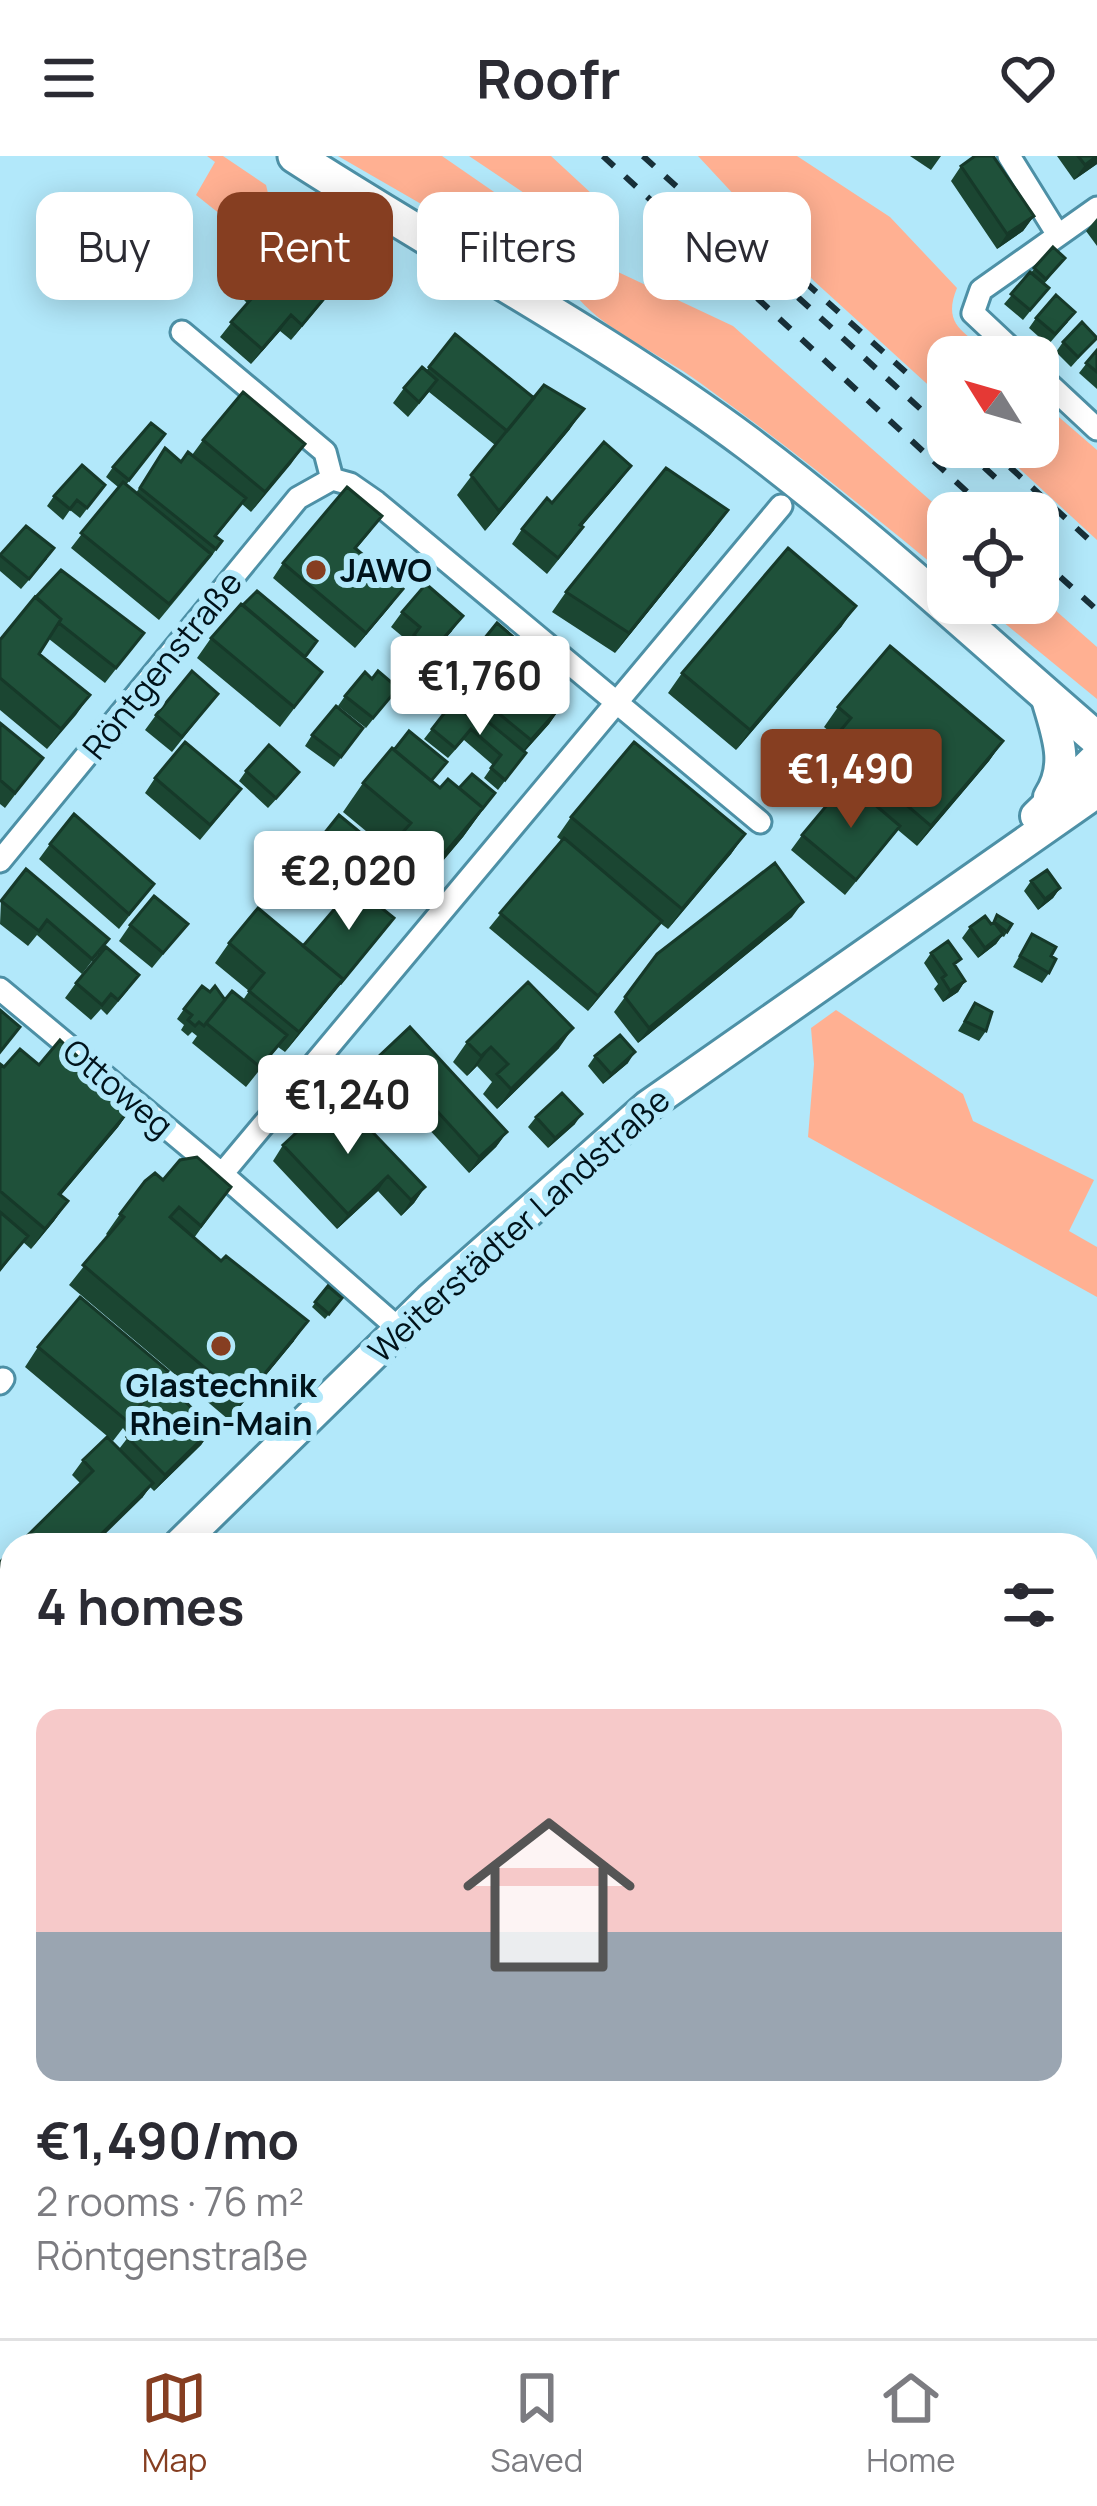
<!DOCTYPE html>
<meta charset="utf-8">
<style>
:root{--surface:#fff;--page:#f7f7f7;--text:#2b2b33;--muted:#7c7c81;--line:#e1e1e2;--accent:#863e21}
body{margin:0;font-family:Manrope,sans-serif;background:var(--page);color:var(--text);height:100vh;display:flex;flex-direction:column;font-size:45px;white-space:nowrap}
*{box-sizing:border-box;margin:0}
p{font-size:39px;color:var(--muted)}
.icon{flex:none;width:66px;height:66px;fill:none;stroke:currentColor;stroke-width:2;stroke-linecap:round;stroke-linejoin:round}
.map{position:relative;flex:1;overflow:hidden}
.panel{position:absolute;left:0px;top:1377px;width:1098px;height:807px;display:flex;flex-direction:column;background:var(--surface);border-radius:36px 36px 0 0;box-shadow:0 6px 30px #0003}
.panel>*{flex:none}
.hud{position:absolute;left:36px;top:36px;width:1026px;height:108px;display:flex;gap:24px}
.needle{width:78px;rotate:307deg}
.controls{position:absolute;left:927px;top:180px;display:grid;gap:24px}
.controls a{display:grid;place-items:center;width:132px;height:132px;border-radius:24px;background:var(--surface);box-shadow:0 6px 30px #0003;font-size:60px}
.price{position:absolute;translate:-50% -102px;padding:0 27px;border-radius:12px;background:#fff;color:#222;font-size:39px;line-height:78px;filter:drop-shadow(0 3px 6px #0008)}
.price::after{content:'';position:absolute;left:50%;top:72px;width:36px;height:27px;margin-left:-18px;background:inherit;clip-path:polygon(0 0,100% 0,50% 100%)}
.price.active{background:var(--accent);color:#fff}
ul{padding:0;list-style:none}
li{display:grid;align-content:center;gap:24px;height:636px;padding:0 36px}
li+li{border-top:3px solid var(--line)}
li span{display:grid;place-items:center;height:372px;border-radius:24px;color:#555}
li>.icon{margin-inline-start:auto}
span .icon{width:216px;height:216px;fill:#fffc;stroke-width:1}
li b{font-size:51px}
h2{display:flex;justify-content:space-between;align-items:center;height:144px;padding:0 36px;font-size:51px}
.pill{padding:0 42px;border-radius:24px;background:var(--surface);box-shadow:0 6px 30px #0003;font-size:42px;line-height:108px}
.pill.active{background:var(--accent);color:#fff}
header{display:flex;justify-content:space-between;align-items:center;height:156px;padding:0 36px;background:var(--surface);font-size:54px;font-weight:700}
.menu{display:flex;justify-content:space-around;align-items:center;height:168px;border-top:3px solid var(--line);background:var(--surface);font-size:33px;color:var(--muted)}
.menu a{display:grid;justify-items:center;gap:6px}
.menu .active{color:var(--accent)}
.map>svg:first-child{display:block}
.green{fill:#ffb092}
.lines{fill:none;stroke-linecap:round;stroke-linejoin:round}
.street-casing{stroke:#4d90a6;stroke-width:27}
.secondary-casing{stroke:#4d90a6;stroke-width:36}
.primary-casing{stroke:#4d90a6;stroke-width:39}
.street{stroke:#fff;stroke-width:21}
.secondary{stroke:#fff;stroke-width:30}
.primary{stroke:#fff;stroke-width:33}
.rail{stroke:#183039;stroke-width:6;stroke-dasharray:15 15;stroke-linecap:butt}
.wall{fill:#1b4632}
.shaded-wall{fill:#163929}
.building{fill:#1f513a;stroke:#163929;stroke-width:3}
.poi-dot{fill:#863e21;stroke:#b2e8fa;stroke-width:4.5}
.labels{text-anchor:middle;stroke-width:12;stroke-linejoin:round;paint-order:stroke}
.poi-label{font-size:33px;font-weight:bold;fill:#00131b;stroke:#b2e8fa;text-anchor:start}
.street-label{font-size:33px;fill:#00131b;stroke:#b2e8fa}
</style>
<header><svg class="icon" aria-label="menu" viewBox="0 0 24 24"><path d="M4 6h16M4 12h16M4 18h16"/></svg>Roofr<svg class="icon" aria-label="heart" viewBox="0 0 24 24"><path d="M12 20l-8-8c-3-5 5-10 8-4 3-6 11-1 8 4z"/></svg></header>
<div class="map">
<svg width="1097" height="2182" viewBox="0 0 1097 2182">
<rect width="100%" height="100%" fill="#b2e8fa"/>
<path class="green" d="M207,0H223L266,29L274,62L252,74L235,70L196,39L215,6Z
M338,0H442L562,83L618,116L733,170L948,360V421C867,354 785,288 699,226C658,196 603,175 572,135Z
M469,0H551L592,38L599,49L587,60L563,63Z
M698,0H797L890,61L957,132C940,173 970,178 996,201H948V247L814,125Z
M1038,243L1097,294V384L996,291H1038Z
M1038,439L1097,491V543L980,447H1038Z
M836,854L963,938L973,965L1094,1024L1069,1075L1097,1091V1141L808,981L814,908L811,872Z
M463,2172H611L606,2182H474Z
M623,2172H828L840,2182H618Z"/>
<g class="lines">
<defs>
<path id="street" d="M1009,0L1058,79
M182,176L325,296L332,323
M1020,201L973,157L981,134L1097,52
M1038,218L1097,273
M0,705L298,342L332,323L350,328L376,346L760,666
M0,833L222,1018L399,1173
M222,1018L781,350
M0,1227L3,1223"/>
<path id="secondary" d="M1046,539C1056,576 1071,607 1049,641
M1036,660L1097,601
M179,1389L430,1143L648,950L1097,636
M0,1573L12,1560"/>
<path id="primary" d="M295,0C445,97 606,181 749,288C871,380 982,484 1097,583"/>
</defs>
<use href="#street" class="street-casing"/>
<use href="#secondary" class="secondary-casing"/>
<use href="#primary" class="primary-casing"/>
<use href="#street" class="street"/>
<use href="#secondary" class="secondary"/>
<use href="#primary" class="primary"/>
<path class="rail" d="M603,0L990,357
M643,0L948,278
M736,52L799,120
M805,126L908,218
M962,291L999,325
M988,291L1097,391
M1038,401L1097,454"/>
</g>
<path class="wall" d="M910,0H941L931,14Z
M1057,0H1097V8L1074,24Z
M961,10L1034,60L1023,75L997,93L951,25Z
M1097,62V90L1086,75Z
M1053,91L1065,102L1044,128L1049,132L1023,164L1004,148Z
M290,97L342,121L291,184L280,175L251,208L220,181L247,147L244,144L255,129Z
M1036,162L1068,166L1048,189L1029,172Z
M455,178L570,273L485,375L457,339L495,289L429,236L408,261L393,247L404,232L426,215Z
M1097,182L1071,211L1056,196L1063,186Z
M1097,194V233L1079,217Z
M165,278L126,329L136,337L165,292L181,306L192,299L203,284L305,288L251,356L242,348L216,381L222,385L211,401L159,464L71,392L118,331L106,321L113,311Z
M620,325L582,370L583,371L572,387L547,418L512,388L522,373L552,347Z
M105,329L80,362L70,354L63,364L47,350L54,340Z
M714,374L615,497L552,456L566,436Z
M371,375L356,393L392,448L355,492L273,422L283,407Z
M0,399L47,403L21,433L0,415Z
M35,441L144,477L105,527L49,483L39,498L90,539L47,593L0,554V484Z
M402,456L452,475L421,510L403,494L409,486L391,471Z
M842,470L736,594L668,537L682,517Z
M211,482L306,502L322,516L280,571L197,502Z
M471,499L516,500L491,531L464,509Z
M372,523L398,532L366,572L338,550L345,540Z
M218,538L172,596L145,574L156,559Z
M453,546L474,565L486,547L563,548L549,568L524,596L526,597L498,634L484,622L493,609L464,584L448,602L424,583Z
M838,551L1003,585L989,605L917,690L898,674L845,739L791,694L802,679L871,646L877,638L826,595L836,581L824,571Z
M0,567L43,602L5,652L0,648Z
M363,572L334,611L305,590L312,579Z
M246,615L292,626L268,652L239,625Z
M155,622L230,648L200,684L145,637Z
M432,626L440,632H459L495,637L463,681L404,751L378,730L391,712L383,705L390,695L343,656L363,627Z
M571,661L745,678L731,698L668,773L660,767L588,855L489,772L561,684L557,681Z
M323,679L379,692L355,722L316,689Z
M50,688L154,728L119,773L39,703Z
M1031,725L1060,732L1053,742L1038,754L1024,735Z
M1,745L109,783L82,818L37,779L28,790L0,768Z
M792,761L638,887L614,856L625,841Z
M394,762L285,896L278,891L246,931L192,887L197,880L192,876L188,880L181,874L184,869L177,863L184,853L210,836L225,844H243L249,835L215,807L229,787L303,790Z
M188,768L152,812L119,785L130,769Z
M991,768H1012L1004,781L1002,780L996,788L978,802L962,782L970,771Z
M1032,778L1049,817L1042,827L1013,811Z
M931,797L955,811L965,825L958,836L943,846L934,833L938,828L924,807Z
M76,827L128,834L107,859L101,853L91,864L65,842Z
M975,847L986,875L979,885L958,875Z
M467,886L559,892L497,953L483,938L492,926L477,910L467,920L453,906Z
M595,900L628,907L603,928L588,910Z
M377,902L507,976L496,991L469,1017L405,947L399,953L366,917Z
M0,908L4,911L39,909L132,951L118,971L61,1039L68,1045L54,1065L31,1093L23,1086L0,1116Z
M536,961L575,968L548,992L528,971Z
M283,989L425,1031L414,1047L401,1060L378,1035L337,1073L273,1005Z
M163,1024L231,1031L194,1082L294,1185L229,1264L69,1129L108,1080L106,1078L120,1058Z
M328,1130L342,1142L325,1163L312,1151Z
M38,1191L168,1215L158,1230L212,1273L201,1289L154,1335L150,1331L142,1342L80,1327L72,1319L83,1304L119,1293L129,1280L123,1272L113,1285L25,1211Z
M12,1395L11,1471L0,1459V1406Z"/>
<path class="shaded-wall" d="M1097,0V8L1074,24L1085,9Z
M1034,60L1023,75L997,93L1007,78Z
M342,121L331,136L291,184L302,169Z
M291,159L280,175L251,208L262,193Z
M584,253L570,273L485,375L499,355Z
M305,288L291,308L251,356L265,336Z
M631,310L620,325L570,384L580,369Z
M728,354L714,374L615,497L629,477Z
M403,433L392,448L355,492L366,477Z
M856,450L842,470L736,594L750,574Z
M463,460L452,475L421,510L432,495Z
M90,539L76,559L47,593L61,573Z
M563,548L549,568L517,604L531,584Z
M1003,585L989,605L917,690L931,670Z
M495,637L463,681L404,751L438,705Z
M745,678L731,698L668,773L682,753Z
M1060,732L1053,742L1038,754L1045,743Z
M803,746L792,761L638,887L649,872Z
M394,762L383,777L285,896L299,876Z
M662,765L651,780L588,855L598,840Z
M1003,778L996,788L978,802L985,792Z
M965,825L958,836L943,846L950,835Z
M573,872L559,892L497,953L511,933Z
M491,891L477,910L467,920L481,900Z
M635,896L628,907L603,928L611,918Z
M132,951L118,971L45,1058L59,1038Z
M582,958L575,968L548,992L555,982Z
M507,976L496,991L469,1017L479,1001Z
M388,1020L378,1035L337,1073L348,1058Z
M425,1031L414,1047L401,1060L411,1044Z
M68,1045L54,1065L31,1093L45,1073Z
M308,1165L294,1185L229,1264L243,1244Z
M212,1273L201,1289L154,1335L165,1319Z
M153,1327L142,1342L94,1389H90Z"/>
<path class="building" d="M975,0H993L1034,60L1007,78L961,10Z
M1078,0H1097L1085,9Z
M300,85L342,121L302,169L291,159L262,193L231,166L260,133L255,129L285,93L290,97Z
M1053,91L1065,102L1046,123L1034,112Z
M1030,116L1049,132L1030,154L1011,138Z
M1056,139L1075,156L1055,178L1036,162Z
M1082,166L1097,182L1078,201L1063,186Z
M455,178L534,242L507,275L429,211Z
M1097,194V216L1086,207Z
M422,211L437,224L419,246L404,232Z
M544,229L584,253L499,355L471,319Z
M243,236L305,288L265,336L203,284Z
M151,267L165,278L129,324L113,311Z
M604,286L631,310L580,369L583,371L558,402L522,373L547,342L552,347Z
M165,292L181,306L188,296L246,342L215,380L222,385L216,393L140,332Z
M82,309L105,329L87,352L77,344L70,353L54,340Z
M666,312L728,354L629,477L566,436Z
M123,326L211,398L169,448L81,377Z
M347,331L382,360L355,392L403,433L366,477L283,407Z
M26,370L54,392L29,423L0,399Z
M788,392L856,450L750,574L682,517Z
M61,414L144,477L116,512L59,467L61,463L36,441Z
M426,428L463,460L432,495L414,479L420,471L402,456Z
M257,435L317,485L305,501L243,449Z
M35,441L61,463L39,498L90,539L61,573L0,522V484Z
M241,448L322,516L294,551L211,482Z
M497,467L524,490L498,521L471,499Z
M890,490L1003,585L931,670L883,629L892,618L840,575L851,562L838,551Z
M517,511L563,548L531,584L486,547Z
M192,515L218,538L182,581L156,559Z
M378,515L398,532L373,562L345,540L365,516L372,523Z
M453,546L476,567L481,560L526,597L505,624L491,612L501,599L471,573L455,592L432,573Z
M336,550L363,572L341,601L312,579Z
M0,567L43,602L15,637L0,624Z
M409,575L447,606L431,625L394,594Z
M185,586L241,633L210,669L155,622Z
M634,586L745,678L682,753L571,661Z
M269,589L299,616L276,642L246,615Z
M392,592L440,632L448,623L483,652L438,705L403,676L411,667L363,627Z
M472,618L495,637L483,652L459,632Z
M847,625L900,670L856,724L802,679Z
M74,658L154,728L129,758L50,688Z
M339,659L379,692L362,711L323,679Z
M564,682L662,765L598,840L500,757Z
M399,702L425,724L411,741L385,719Z
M775,707L803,746L649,872L625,841L657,798Z
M26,713L109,783L92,803L47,764L39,775L1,745Z
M1047,714L1060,732L1045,743L1031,725Z
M354,730L394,762L340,828L343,823L303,790Z
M154,740L188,768L163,797L130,769Z
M258,752L343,823L299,876L249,835L264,817L229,787Z
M997,759L1012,768L1007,776L994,766Z
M985,760L991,768L994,766L1003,778L985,792L970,771Z
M1032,778L1056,791L1051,800L1056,803L1049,817L1020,800Z
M948,785L961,803L954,808L965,825L950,835L942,822L946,819L931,797Z
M106,791L139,819L118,844L111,838L102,849L76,827Z
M528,826L573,872L511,933L497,918L508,908L491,891L481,900L467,886Z
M202,830L210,836L215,830L225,844L204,870L199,866L195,870L188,864L192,859L184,853Z
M232,835L287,879L260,911L206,867Z
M975,847L992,856L986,875L965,865Z
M0,854L20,871L0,896Z
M410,871L507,976L479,1001L416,932L410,938L377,902Z
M620,879L635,896L611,918L595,900Z
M60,884L132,951L59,1038L68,1045L45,1073L0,1035V908L4,911L20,893L39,909Z
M562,937L582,958L555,982L536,961Z
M337,939L425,1031L411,1044L388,1020L348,1058L283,989Z
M197,1001L231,1031L201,1070L179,1051L170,1061L221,1105L226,1100L308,1165L243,1244L83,1109L124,1061L120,1058L145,1025L155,1017L163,1024L180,1004Z
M0,1056L28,1080L0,1113Z
M328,1130L342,1142L329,1158L315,1146Z
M80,1141L168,1215L127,1265L38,1191Z
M157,1229L168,1240L174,1234L212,1273L165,1319L127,1281L142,1267L133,1258Z
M107,1281L153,1327L90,1389H18L93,1315L83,1304Z
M12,1395V1445L0,1433V1406Z"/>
<g class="poi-dot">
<circle cx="316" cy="414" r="12"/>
<circle cx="221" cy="1190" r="12"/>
</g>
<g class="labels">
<g class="poi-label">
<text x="340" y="426">JAWO</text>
<text x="221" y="1241" text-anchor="middle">Glastechnik<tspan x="221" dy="38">Rhein-Main</tspan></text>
</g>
<g class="street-label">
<text transform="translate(162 509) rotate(-51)" y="12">Röntgenstraße</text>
<text transform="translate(118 932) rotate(40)" y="12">Ottoweg</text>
<text transform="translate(519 1069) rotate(-42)" y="12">Weiterstädter Landstraße</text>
</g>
</g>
</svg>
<div class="controls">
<a><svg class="needle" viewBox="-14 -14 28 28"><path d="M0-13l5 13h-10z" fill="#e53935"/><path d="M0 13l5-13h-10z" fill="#7c7c81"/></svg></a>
<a><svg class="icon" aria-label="locate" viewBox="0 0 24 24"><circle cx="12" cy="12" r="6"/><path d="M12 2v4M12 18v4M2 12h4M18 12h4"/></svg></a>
</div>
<b class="price" style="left:480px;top:582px">€1,760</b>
<b class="price active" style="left:851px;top:675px">€1,490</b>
<b class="price" style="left:349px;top:777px">€2,020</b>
<b class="price" style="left:348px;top:1001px">€1,240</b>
<div class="hud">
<a class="pill">Buy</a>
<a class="pill active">Rent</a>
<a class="pill">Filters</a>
<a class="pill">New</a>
</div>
<section class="panel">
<h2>4 homes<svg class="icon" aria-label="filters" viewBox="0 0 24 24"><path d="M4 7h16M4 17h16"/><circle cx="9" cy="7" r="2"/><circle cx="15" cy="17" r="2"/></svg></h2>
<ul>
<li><span style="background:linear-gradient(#f6c9c9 60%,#9aa5b1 0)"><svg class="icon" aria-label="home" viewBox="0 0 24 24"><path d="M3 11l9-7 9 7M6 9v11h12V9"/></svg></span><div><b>€1,490/mo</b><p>2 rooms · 76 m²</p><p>Röntgenstraße</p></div></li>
</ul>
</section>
</div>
<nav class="menu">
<a class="active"><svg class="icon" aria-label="map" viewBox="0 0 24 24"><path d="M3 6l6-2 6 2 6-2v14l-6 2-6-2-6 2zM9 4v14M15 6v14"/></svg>Map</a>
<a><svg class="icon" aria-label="saved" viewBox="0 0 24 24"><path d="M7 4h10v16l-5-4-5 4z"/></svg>Saved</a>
<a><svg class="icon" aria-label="home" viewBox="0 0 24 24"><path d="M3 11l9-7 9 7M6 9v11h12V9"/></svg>Home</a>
</nav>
